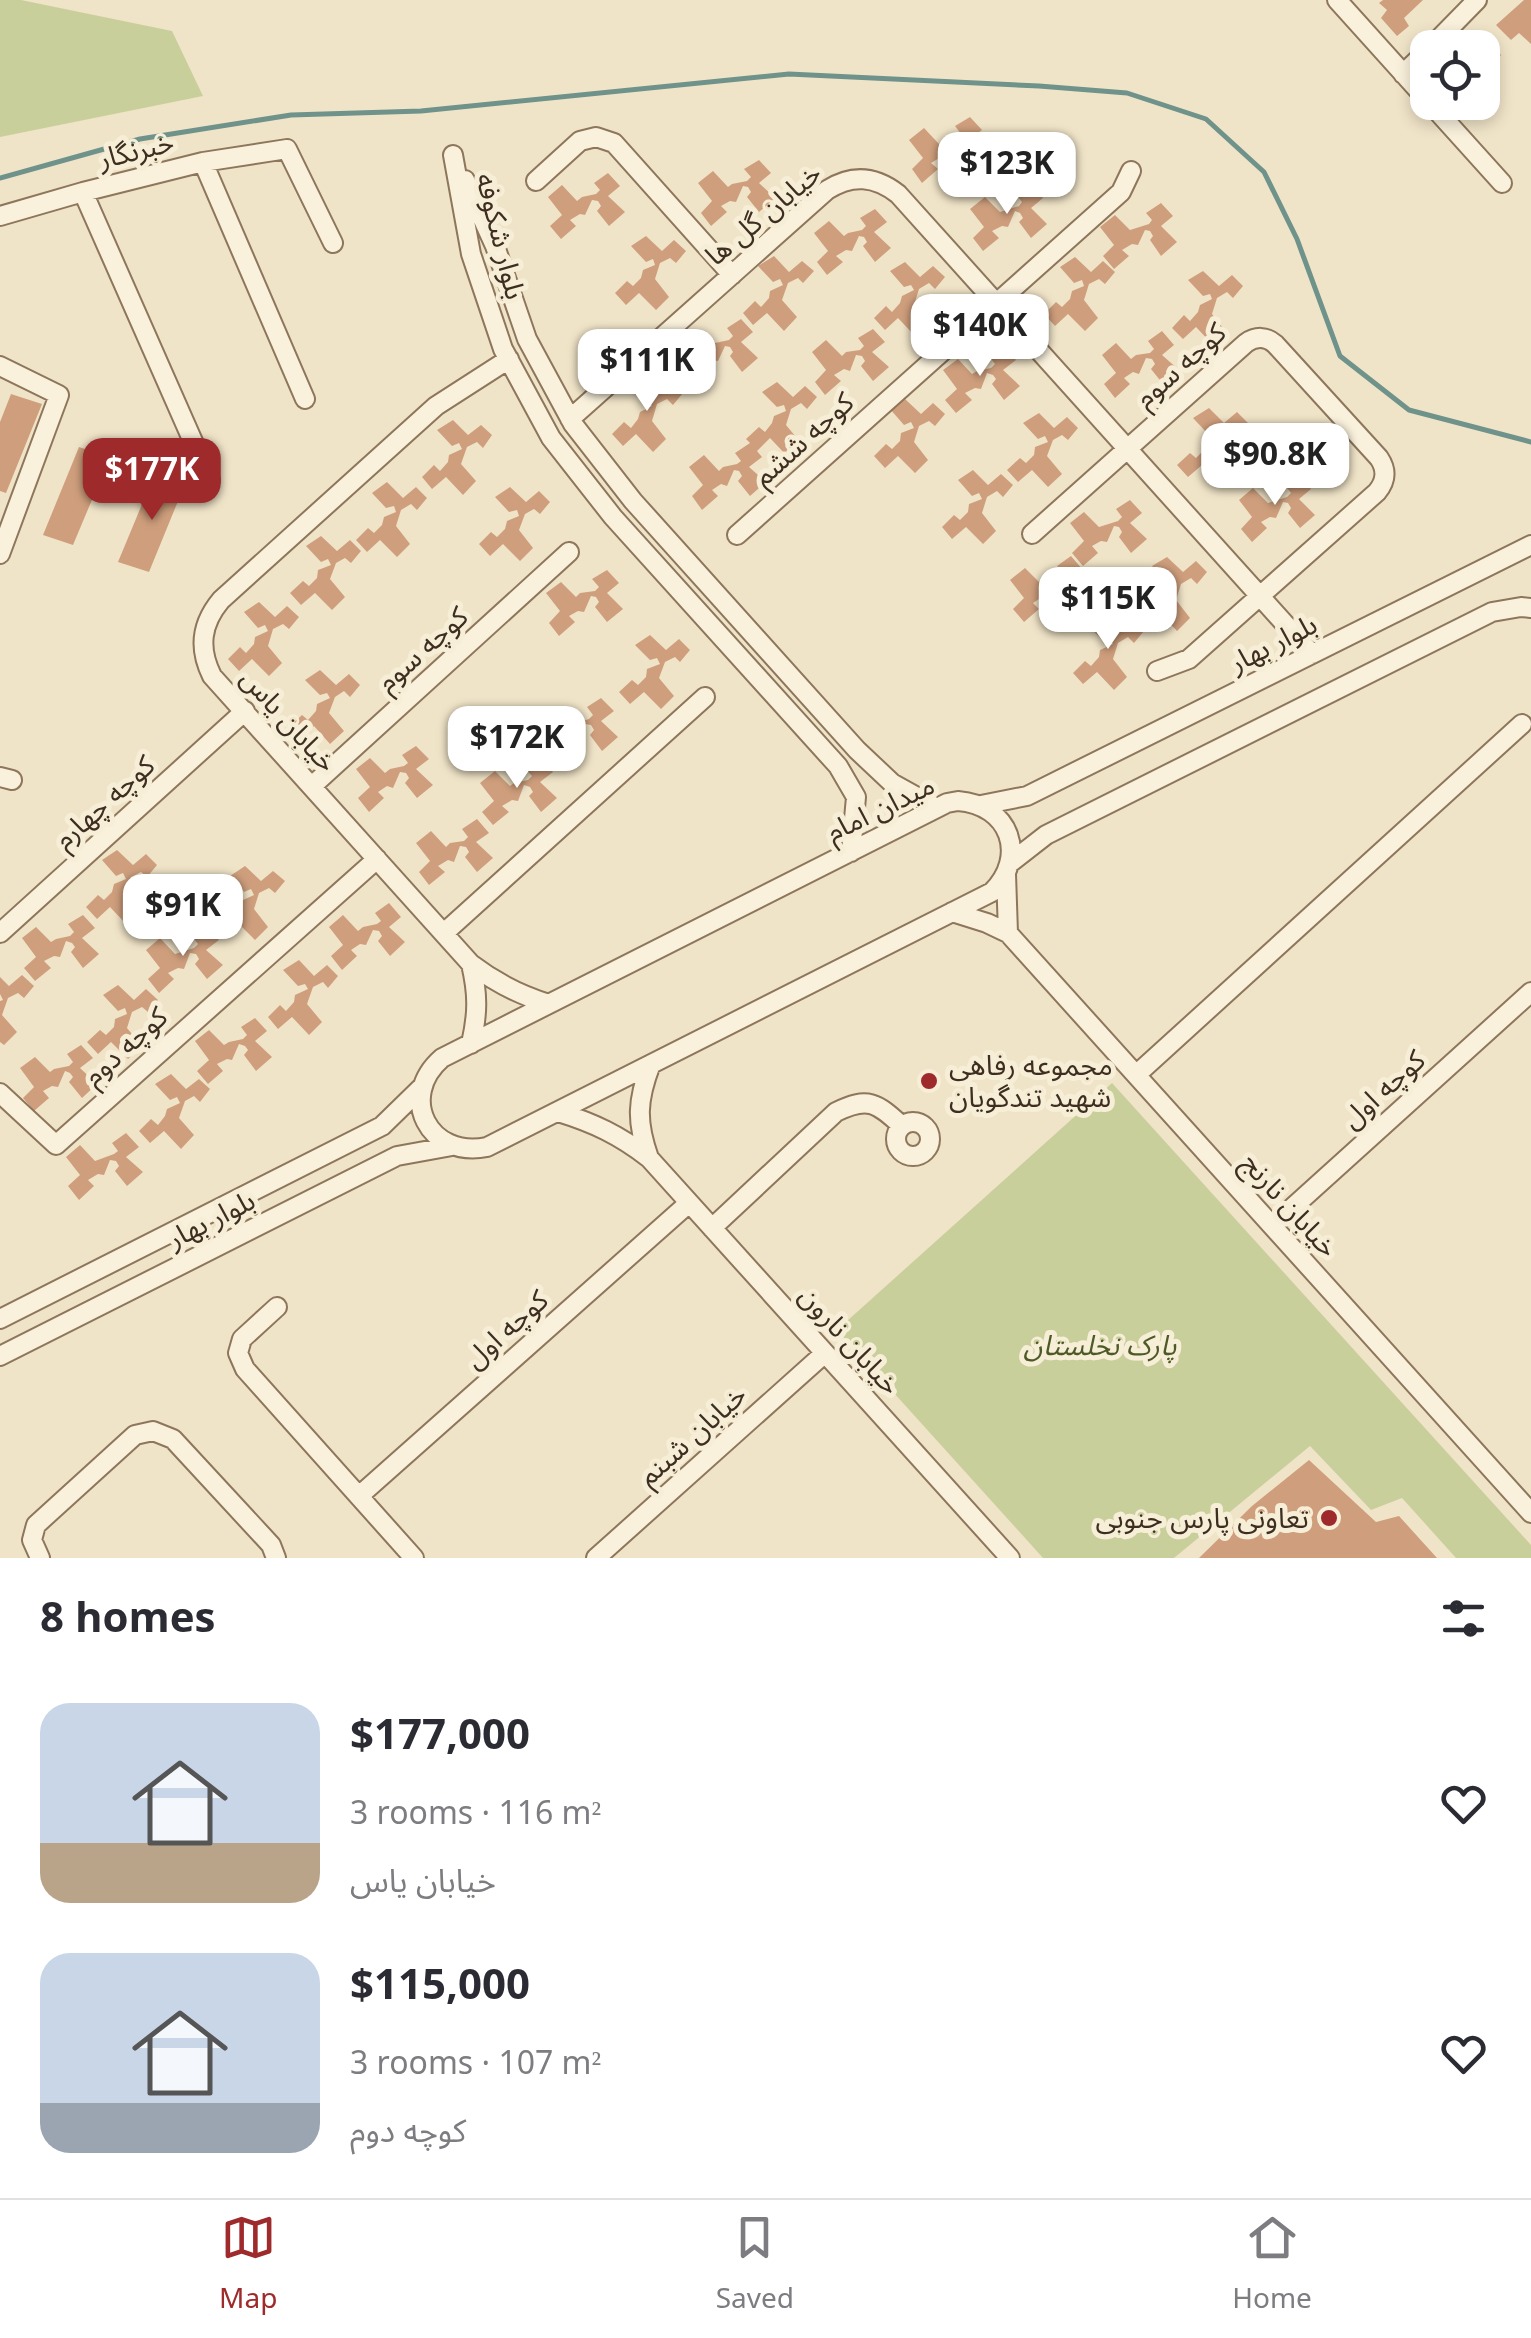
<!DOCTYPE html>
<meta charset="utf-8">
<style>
:root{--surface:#fff;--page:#f2f2f3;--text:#2b2b33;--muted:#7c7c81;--line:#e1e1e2;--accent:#9e2a2b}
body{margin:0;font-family:Georgia,"Noto Sans Arabic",serif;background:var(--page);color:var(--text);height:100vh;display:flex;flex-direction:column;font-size:38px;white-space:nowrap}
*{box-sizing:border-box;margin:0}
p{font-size:32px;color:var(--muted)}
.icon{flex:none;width:55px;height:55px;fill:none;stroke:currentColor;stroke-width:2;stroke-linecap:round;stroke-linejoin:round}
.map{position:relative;height:1558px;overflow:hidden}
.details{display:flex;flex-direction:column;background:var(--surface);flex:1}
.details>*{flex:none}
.tools{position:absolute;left:1410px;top:30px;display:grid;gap:20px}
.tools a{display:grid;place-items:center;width:90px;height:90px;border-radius:20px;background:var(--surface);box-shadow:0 5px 15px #0003;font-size:50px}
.price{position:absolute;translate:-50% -85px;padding:0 22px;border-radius:20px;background:#fff;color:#222;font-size:32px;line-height:65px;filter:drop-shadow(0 2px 5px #0008)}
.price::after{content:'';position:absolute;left:50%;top:60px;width:30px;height:22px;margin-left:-15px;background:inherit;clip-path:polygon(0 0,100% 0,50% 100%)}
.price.on{background:var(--accent);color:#fff}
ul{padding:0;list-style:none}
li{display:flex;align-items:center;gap:30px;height:250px;padding:0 40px}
li span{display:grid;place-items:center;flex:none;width:280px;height:200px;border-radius:30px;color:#555}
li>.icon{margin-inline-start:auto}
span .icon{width:120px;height:120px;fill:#fffc;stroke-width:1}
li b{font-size:42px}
h2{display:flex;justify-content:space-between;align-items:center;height:120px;padding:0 40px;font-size:42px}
.tabs{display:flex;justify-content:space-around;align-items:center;height:140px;border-top:2px solid var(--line);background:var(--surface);font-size:28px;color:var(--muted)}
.tabs a{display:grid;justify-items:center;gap:5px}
.tabs .on{color:var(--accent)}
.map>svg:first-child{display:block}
.green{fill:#c9cf9b}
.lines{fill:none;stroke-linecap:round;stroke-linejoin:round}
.stream{stroke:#6f938a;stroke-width:5}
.building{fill:#cf9f7d}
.minor-casing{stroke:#8d765c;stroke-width:22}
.minor{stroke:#faf1dc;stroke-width:18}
.poi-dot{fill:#9e2a2b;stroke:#f7eed8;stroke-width:4}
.labels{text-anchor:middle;stroke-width:10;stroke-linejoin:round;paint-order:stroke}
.street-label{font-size:28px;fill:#3d2e20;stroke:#f7eed8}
.poi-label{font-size:28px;fill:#3d2e20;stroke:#f7eed8;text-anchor:start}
.park-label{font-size:28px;font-style:italic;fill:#4d5a26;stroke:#f7eed8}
</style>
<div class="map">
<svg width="1531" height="1558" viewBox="0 0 1531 1558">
<rect width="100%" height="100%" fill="#f0e4c8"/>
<path class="green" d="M0,0H21L172,31L203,96L0,137Z
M1112,1083L1531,1545V1558H1456L1402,1498L1371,1510L1310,1446L1174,1558H1043L837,1330Z"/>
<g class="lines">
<path class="stream" d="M0,178L140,139L291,115L421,111L789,74L1039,86L1127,93L1206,119L1264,172L1297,239L1340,356L1409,410L1531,442"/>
</g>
<path class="building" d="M1383,0H1423L1404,18L1409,26L1397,36L1381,18L1387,10L1379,3Z
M1524,0H1531V44L1519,33L1511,40L1496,25Z
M1485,35L1501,55L1492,66L1498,75L1482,88V48H1470Z
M970,117L982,130L969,139L986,155L970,169L958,154L962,149L959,144L954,143L947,159L941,157L931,163L938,169L922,183L912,169L923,158L909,140L924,128L939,144L958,137L961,134L955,126Z
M759,160L771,173L759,183L775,198L759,212L747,197L751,192L748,187L743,186L736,202L730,201L721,206L727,212L711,226L701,213L712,201L698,183L713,171L728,187L732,184L747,181L751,177L744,169Z
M608,173L620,186L608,196L625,212L609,226L597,211L601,206L598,201L592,200L585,215L580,214L570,220L576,226L561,239L550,226L562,215L548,197L562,185L577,201L582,197L596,194L600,190L594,183Z
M1031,185L1043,198L1031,208L1047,224L1031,238L1019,222L1023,218L1020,213L1015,211L1008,227L1002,226L992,231L999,238L983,251L973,238L984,227L970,209L985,197L1000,212L1019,206L1022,202L1016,194Z
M1161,203L1173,216L1161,226L1177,242L1161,256L1150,240L1153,236L1150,231L1145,230L1138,245L1132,244L1122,250L1129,256L1114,269L1103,256L1114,245L1100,227L1115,215L1130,230L1149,224L1152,220L1146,213Z
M875,209L887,222L874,232L891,248L875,262L863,246L867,242L864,237L859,236L852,251L846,250L836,256L843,262L827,275L817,262L828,251L814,233L829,221L844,236L848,233L862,230L866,226L860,218Z
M646,236L662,251L674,240L686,251L676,263L670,258L660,263L655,279L669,297L656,310L639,293L626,305L615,293L627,281L633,286L641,278L643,270L655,265L653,259L646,262L631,246Z
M774,256L789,272L802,261L814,271L803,283L798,278L788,283L782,300L797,317L784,331L767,313L753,325L743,313L755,301L761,307L769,298L770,291L783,285L780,279L773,282L758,266Z
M1075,257L1091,272L1103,261L1115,272L1105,284L1099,279L1089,284L1084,300L1098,318L1085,331L1068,314L1055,326L1044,314L1056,302L1062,307L1070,299L1072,291L1084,286L1082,280L1074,283L1060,267Z
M905,262L920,277L933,266L945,277L935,289L929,283L919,289L914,305L928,323L915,336L898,318L885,330L874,318L886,306L892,312L900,303L902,296L914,290L911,285L904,287L890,271Z
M1203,271L1219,286L1232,275L1243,286L1233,298L1227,292L1217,298L1212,314L1226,332L1213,345L1196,327L1183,339L1172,328L1184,315L1190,321L1198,312L1200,305L1212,299L1210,294L1203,296L1188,280Z
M741,319L753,332L741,342L758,358L742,372L730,356L733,352L730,347L725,346L718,361L712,360L703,366L709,372L694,385L683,372L695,361L681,343L695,331L710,346L715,343L729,340L733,336L727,328Z
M873,329L885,342L872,352L889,367L873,381L861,366L865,361L862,356L856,355L850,371L844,369L834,375L841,381L825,395L815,382L826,370L812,352L826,340L842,356L846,352L860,350L864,346L858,338Z
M1162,331L1174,345L1162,355L1179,370L1163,384L1151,369L1155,364L1152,359L1146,358L1139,374L1133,372L1124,378L1130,384L1115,398L1104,384L1116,373L1102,355L1116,343L1131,359L1136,355L1150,353L1154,349L1148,341Z
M1004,347L1016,360L1003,370L1020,386L1004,400L992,384L996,379L993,375L987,373L981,389L975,388L965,393L972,400L956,413L945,400L957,389L943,370L958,359L972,374L977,371L991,368L995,364L989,356Z
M643,377L659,393L671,382L683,393L673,405L667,399L657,404L652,421L666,439L653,452L636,434L623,446L612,434L624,422L631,428L638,419L640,412L652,406L649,401L643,403L628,387Z
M777,382L793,397L805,386L817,397L807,409L801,403L791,409L786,425L801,443L787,456L770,438L757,451L762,457L749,467L766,482L750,496L738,481L742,476L739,471L734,470L727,486L721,484L712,490L718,496L702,510L692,496L703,485L689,467L704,455L719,471L723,467L737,464L741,461L735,453L750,443L746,439L759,427L765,432L772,423L774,416L786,411L784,405L777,407L762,392Z
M11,394L42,404L6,493L0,491V422Z
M905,399L921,414L933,403L945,414L935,426L929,421L919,426L914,442L928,460L915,473L898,456L885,468L874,456L886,444L892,449L900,441L901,433L914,428L911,422L904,425L890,409Z
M1209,408L1224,423L1237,412L1248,423L1238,435L1232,430L1223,435L1217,451L1232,469L1218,482L1202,465L1188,477L1177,465L1190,453L1196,458L1204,450L1205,442L1217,437L1215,431L1208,434L1193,418Z
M1039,413L1054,428L1067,417L1078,428L1068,440L1062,435L1053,440L1047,456L1062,474L1048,487L1032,470L1018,482L1007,470L1020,458L1026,463L1034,455L1035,447L1048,442L1045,436L1038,439L1023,423Z
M453,420L468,435L481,425L492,435L483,448L477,442L467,447L461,464L476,481L463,495L446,477L432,489L422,477L434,465L440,471L448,462L449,455L462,449L459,443L452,446L437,430Z
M79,447L110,457L73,545L43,535Z
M973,470L988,485L1001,474L1013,485L1003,497L997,491L987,497L982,513L996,531L983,544L966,527L952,539L942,527L954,515L960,520L968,512L969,504L982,499L979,493L972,496L958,480Z
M155,473L185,484L149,572L118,562Z
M1299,476L1311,489L1299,499L1315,515L1300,528L1288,513L1291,508L1288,503L1283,502L1276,518L1270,517L1261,522L1267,528L1252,542L1241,529L1252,517L1239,500L1253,488L1268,503L1287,497L1291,493L1285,485Z
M387,482L403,498L416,487L427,498L417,510L411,504L401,510L396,526L410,544L397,557L380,540L367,552L356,540L368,528L374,533L382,525L384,517L396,512L394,506L386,508L372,493Z
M510,487L526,502L539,491L550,502L540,514L534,509L525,514L519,530L533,548L520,561L503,544L490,556L479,544L491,532L497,537L505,529L507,521L519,516L517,510L509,512L495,497Z
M1130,500L1142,513L1130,523L1147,539L1131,553L1119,537L1122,532L1119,527L1114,526L1107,542L1101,541L1092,546L1098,553L1083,566L1072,553L1084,541L1070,523L1084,512L1099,527L1118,521L1122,517L1116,509Z
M321,536L337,551L350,540L361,551L351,563L345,558L336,563L330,579L345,597L332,610L315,593L301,605L290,593L303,581L309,586L317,578L318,570L331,565L328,559L321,562L306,546Z
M1071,556L1083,570L1071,579L1087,595L1072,609L1059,593L1063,589L1060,584L1055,583L1048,598L1042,597L1033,603L1039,609L1024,622L1013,609L1024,598L1010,580L1025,568L1040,583L1059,577L1063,573L1057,566Z
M1167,557L1183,572L1196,561L1207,572L1197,584L1191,578L1181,584L1176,600L1190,618L1177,631L1160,613L1147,626L1136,614L1148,602L1154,607L1162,598L1164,591L1176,586L1173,580L1166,582L1152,566Z
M607,570L619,583L607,593L623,609L607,622L595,607L599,602L596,597L591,596L584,612L578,611L569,616L575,622L559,636L549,623L560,611L546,593L561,582L576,597L580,593L595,591L599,587L592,579Z
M259,602L275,617L287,606L299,617L289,629L283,624L273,629L268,646L282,663L269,676L252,659L239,671L228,659L240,647L246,653L254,644L255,637L268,631L265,625L258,628L244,612Z
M1104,615L1120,631L1132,620L1144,631L1134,643L1128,637L1118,643L1113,659L1127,677L1114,690L1097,672L1083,684L1073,673L1085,661L1091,666L1099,657L1100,650L1113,644L1110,639L1103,641L1089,626Z
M650,635L666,650L679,639L690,650L680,662L675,657L665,662L659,678L674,696L661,709L644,692L630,704L619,692L632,680L638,685L646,677L647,669L660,664L657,658L650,660L635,645Z
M320,670L336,685L349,674L360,685L350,697L344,691L335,697L329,713L344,731L330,744L314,726L300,738L289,727L302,715L308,720L316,711L317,704L330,698L327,693L320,695L305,680Z
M601,698L614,711L601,721L618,737L602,751L590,735L594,730L591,725L585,724L579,740L573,739L563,744L569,751L554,764L543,751L555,739L541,722L555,710L570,725L589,719L593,715L587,707Z
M416,746L429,759L416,769L433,785L417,798L405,783L409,778L406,773L400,772L393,788L387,786L378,792L384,798L369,812L358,798L370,787L356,769L370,758L385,773L390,769L404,766L408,763L402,755Z
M541,759L553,772L540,782L557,798L541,812L529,796L533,792L530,787L524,785L518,801L512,800L502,806L509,812L493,825L482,812L494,801L480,783L495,771L510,786L514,783L528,780L532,776L526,769Z
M477,819L489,833L476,842L493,858L477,872L465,857L469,852L466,847L460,846L454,862L448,860L438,866L445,872L429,885L419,872L430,861L416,843L431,831L446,847L450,843L464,841L468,837L462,829Z
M117,850L133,865L146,854L157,865L147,877L141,872L131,877L126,893L140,911L127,925L110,907L97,919L86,907L98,895L104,900L112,892L114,884L126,879L123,873L116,876L102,860Z
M245,866L261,881L273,871L285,881L275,893L269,888L259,893L254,909L268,927L255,940L238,923L224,935L214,923L226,911L232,917L240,908L241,901L254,895L251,889L244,892L230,876Z
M389,903L401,917L389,927L405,942L390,956L378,941L382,936L379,931L373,930L366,945L360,944L351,950L357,956L342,970L331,956L343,945L329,927L343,915L358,931L363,927L377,924L381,921L375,913Z
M83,915L95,928L82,938L99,954L83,968L71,952L75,947L72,943L66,941L60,957L54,956L44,961L51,968L35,981L24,968L36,957L22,938L36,927L51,942L56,939L70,936L74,932L68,924Z
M206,927L219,940L206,950L223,965L207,979L195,964L199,959L196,954L190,953L184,969L178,968L168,973L174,979L159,993L148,979L160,968L146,950L160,938L175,954L194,948L198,944L192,936Z
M299,960L314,976L327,965L338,976L328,988L323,982L313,987L307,1004L322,1022L309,1035L292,1017L278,1029L268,1017L280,1005L286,1011L294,1002L295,995L308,989L305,984L298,986L283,970Z
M22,975L34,986L24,998L18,993L8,998L2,1015L17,1032L4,1045L0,1042V1001L3,1000L0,994V977L9,986Z
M118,985L134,1000L146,989L158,1000L148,1012L142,1007L132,1012L127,1028L142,1046L128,1059L111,1042L98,1054L87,1042L100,1030L106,1035L114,1027L115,1019L127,1014L125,1008L118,1011L103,995Z
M255,1018L267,1031L255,1041L272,1057L256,1071L244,1055L248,1050L245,1046L239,1044L232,1060L227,1059L217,1064L223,1071L208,1084L197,1071L209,1060L195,1041L209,1030L224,1045L229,1042L243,1039L247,1035L241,1027Z
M81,1045L93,1058L80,1068L97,1084L82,1098L69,1082L73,1077L70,1073L65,1071L58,1087L52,1086L43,1091L49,1098L34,1111L23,1098L34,1087L20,1068L35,1057L50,1072L54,1069L69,1066L73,1062L67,1054Z
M171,1074L186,1089L199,1079L210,1089L200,1102L194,1096L185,1101L179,1118L194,1135L181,1149L164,1131L150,1143L139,1131L151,1119L158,1125L165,1116L167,1109L180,1103L177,1097L170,1100L155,1084Z
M126,1133L139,1147L126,1157L143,1172L127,1186L115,1171L119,1166L116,1161L110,1160L104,1175L98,1174L88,1180L94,1186L79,1200L68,1186L80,1175L66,1157L80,1145L95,1161L114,1154L118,1151L112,1143Z
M1309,1460L1376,1522L1399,1516L1437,1558H1199L1252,1506Z"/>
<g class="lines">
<defs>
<path id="minor" d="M1337,0L1428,101
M1430,48L1477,0
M1403,74L1428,50
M1429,102L1502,183
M453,155L471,254L503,349L551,438L613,517L838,766L856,797L851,852
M203,162L305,399
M465,180L495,246L527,339L573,424L633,501L857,750L892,783L937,808
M536,181L580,141L596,137L614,143L732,275
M83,192L210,480
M0,216L83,192L203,162L287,149L333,243
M509,359L436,406L221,600C201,624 198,648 212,676L471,964C496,983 519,995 549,1004
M0,366L59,395L0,554
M570,419L827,190C852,174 875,176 898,194L1312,654
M1032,534L1246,343C1256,336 1266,336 1275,344L1379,458C1387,470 1386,481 1377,492L1189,659L1157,671
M737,535L1121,192L1131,171
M0,777L12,780
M312,786L569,552
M958,801C1010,805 1028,856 992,892L487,1147C429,1159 397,1097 442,1058L947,803Z
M981,805L1027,796L1531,545
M1010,863L1046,835L1492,612L1521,607L1531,608
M1006,874L1008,933
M952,912L987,923L1008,933L1531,1513
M0,933L245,711
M444,933L705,697
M471,1044C478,1013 478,994 471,964
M1136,1075L1522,724
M0,1093L56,1145L377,859
M558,1112C594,1123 619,1135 649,1158L1010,1558
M896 1139a17 17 0 1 1 34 0a17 17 0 1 1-34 0Z
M649,1158C636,1122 637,1100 651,1064
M1272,1226L1531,992
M712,1228L836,1112C868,1096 877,1103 902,1126
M277,1307L242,1339L238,1353L245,1369L414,1558
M0,1319L382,1126L422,1087
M0,1356L397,1156L452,1146
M359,1496L689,1203
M40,1558L32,1540L36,1525L135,1435L153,1431L173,1439L271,1545L276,1558
M596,1558L825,1353"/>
</defs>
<use href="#minor" class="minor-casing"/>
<use href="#minor" class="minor"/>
</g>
<g class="poi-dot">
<circle cx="929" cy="1081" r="10"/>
<circle cx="1329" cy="1518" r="10"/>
</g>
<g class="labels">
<g class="street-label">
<text transform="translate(136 150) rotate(-14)" y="10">خبرنگار</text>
<text transform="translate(763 214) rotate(-40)" y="10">خیابان گل ها</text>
<text transform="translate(501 236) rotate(76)" y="10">بلوار شکوفه</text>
<text transform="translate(1180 365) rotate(-42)" y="10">کوچه سوم</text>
<text transform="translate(803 439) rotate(-42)" y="10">کوچه ششم</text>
<text transform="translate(1273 643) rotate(-27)" y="10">بلوار بهار</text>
<text transform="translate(422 649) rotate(-42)" y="10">کوچه سوم</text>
<text transform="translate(289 720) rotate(48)" y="10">خیابان یاس</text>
<text transform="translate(104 802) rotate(-42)" y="10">کوچه چهارم</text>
<text transform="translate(880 808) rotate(-26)" y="10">میدان امام</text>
<text transform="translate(125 1046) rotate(-42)" y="10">کوچه دوم</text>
<text transform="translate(1383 1089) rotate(-42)" y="10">کوچه اول</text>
<text transform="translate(1290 1205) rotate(48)" y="10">خیابان نارنج</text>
<text transform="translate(211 1219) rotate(-27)" y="10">بلوار بهار</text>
<text transform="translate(506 1329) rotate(-42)" y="10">کوچه اول</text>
<text transform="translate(850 1340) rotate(48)" y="10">خیابان نارون</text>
<text transform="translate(692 1435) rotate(-42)" y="10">خیابان شبنم</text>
</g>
<g class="poi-label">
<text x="949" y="1075">مجموعه رفاهی<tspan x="949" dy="32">شهید تندگویان</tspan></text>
<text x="1309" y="1528" text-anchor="end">تعاونی پارس جنوبی</text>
</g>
<g class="park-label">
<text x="1100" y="1355">پارک نخلستان</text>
</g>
</g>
</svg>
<div class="tools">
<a><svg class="icon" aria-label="locate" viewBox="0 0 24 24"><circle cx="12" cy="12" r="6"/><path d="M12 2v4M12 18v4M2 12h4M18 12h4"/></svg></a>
</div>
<b class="price" style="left:1007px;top:217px">$123K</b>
<b class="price" style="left:980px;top:379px">$140K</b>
<b class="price" style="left:647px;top:414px">$111K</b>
<b class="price" style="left:1275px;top:508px">$90.8K</b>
<b class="price on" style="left:152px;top:523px">$177K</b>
<b class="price" style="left:1108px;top:652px">$115K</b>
<b class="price" style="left:517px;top:791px">$172K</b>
<b class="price" style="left:183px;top:959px">$91K</b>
</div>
<section class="details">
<h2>8 homes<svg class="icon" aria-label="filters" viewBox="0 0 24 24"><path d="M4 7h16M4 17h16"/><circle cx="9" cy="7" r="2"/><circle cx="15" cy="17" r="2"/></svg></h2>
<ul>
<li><span style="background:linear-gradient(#c9d6e8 70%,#b9a48a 0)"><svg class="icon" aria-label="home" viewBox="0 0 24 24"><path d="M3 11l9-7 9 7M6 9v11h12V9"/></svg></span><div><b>$177,000</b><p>3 rooms · 116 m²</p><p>خیابان یاس</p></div><svg class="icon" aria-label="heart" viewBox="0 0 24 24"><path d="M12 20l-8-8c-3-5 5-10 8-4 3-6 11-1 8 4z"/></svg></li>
<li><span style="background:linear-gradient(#c9d6e8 75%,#9aa5b1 0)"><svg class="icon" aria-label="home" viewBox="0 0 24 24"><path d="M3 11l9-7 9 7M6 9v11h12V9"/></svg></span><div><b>$115,000</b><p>3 rooms · 107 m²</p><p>کوچه دوم</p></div><svg class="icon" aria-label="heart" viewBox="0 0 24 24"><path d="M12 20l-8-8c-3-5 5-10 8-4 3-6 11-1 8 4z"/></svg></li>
</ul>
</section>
<nav class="tabs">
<a class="on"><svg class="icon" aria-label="map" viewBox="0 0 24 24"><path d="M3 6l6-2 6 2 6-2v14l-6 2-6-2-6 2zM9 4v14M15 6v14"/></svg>Map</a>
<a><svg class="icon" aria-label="saved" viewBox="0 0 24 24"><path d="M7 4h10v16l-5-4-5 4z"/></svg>Saved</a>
<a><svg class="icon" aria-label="home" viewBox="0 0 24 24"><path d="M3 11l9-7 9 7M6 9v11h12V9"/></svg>Home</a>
</nav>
